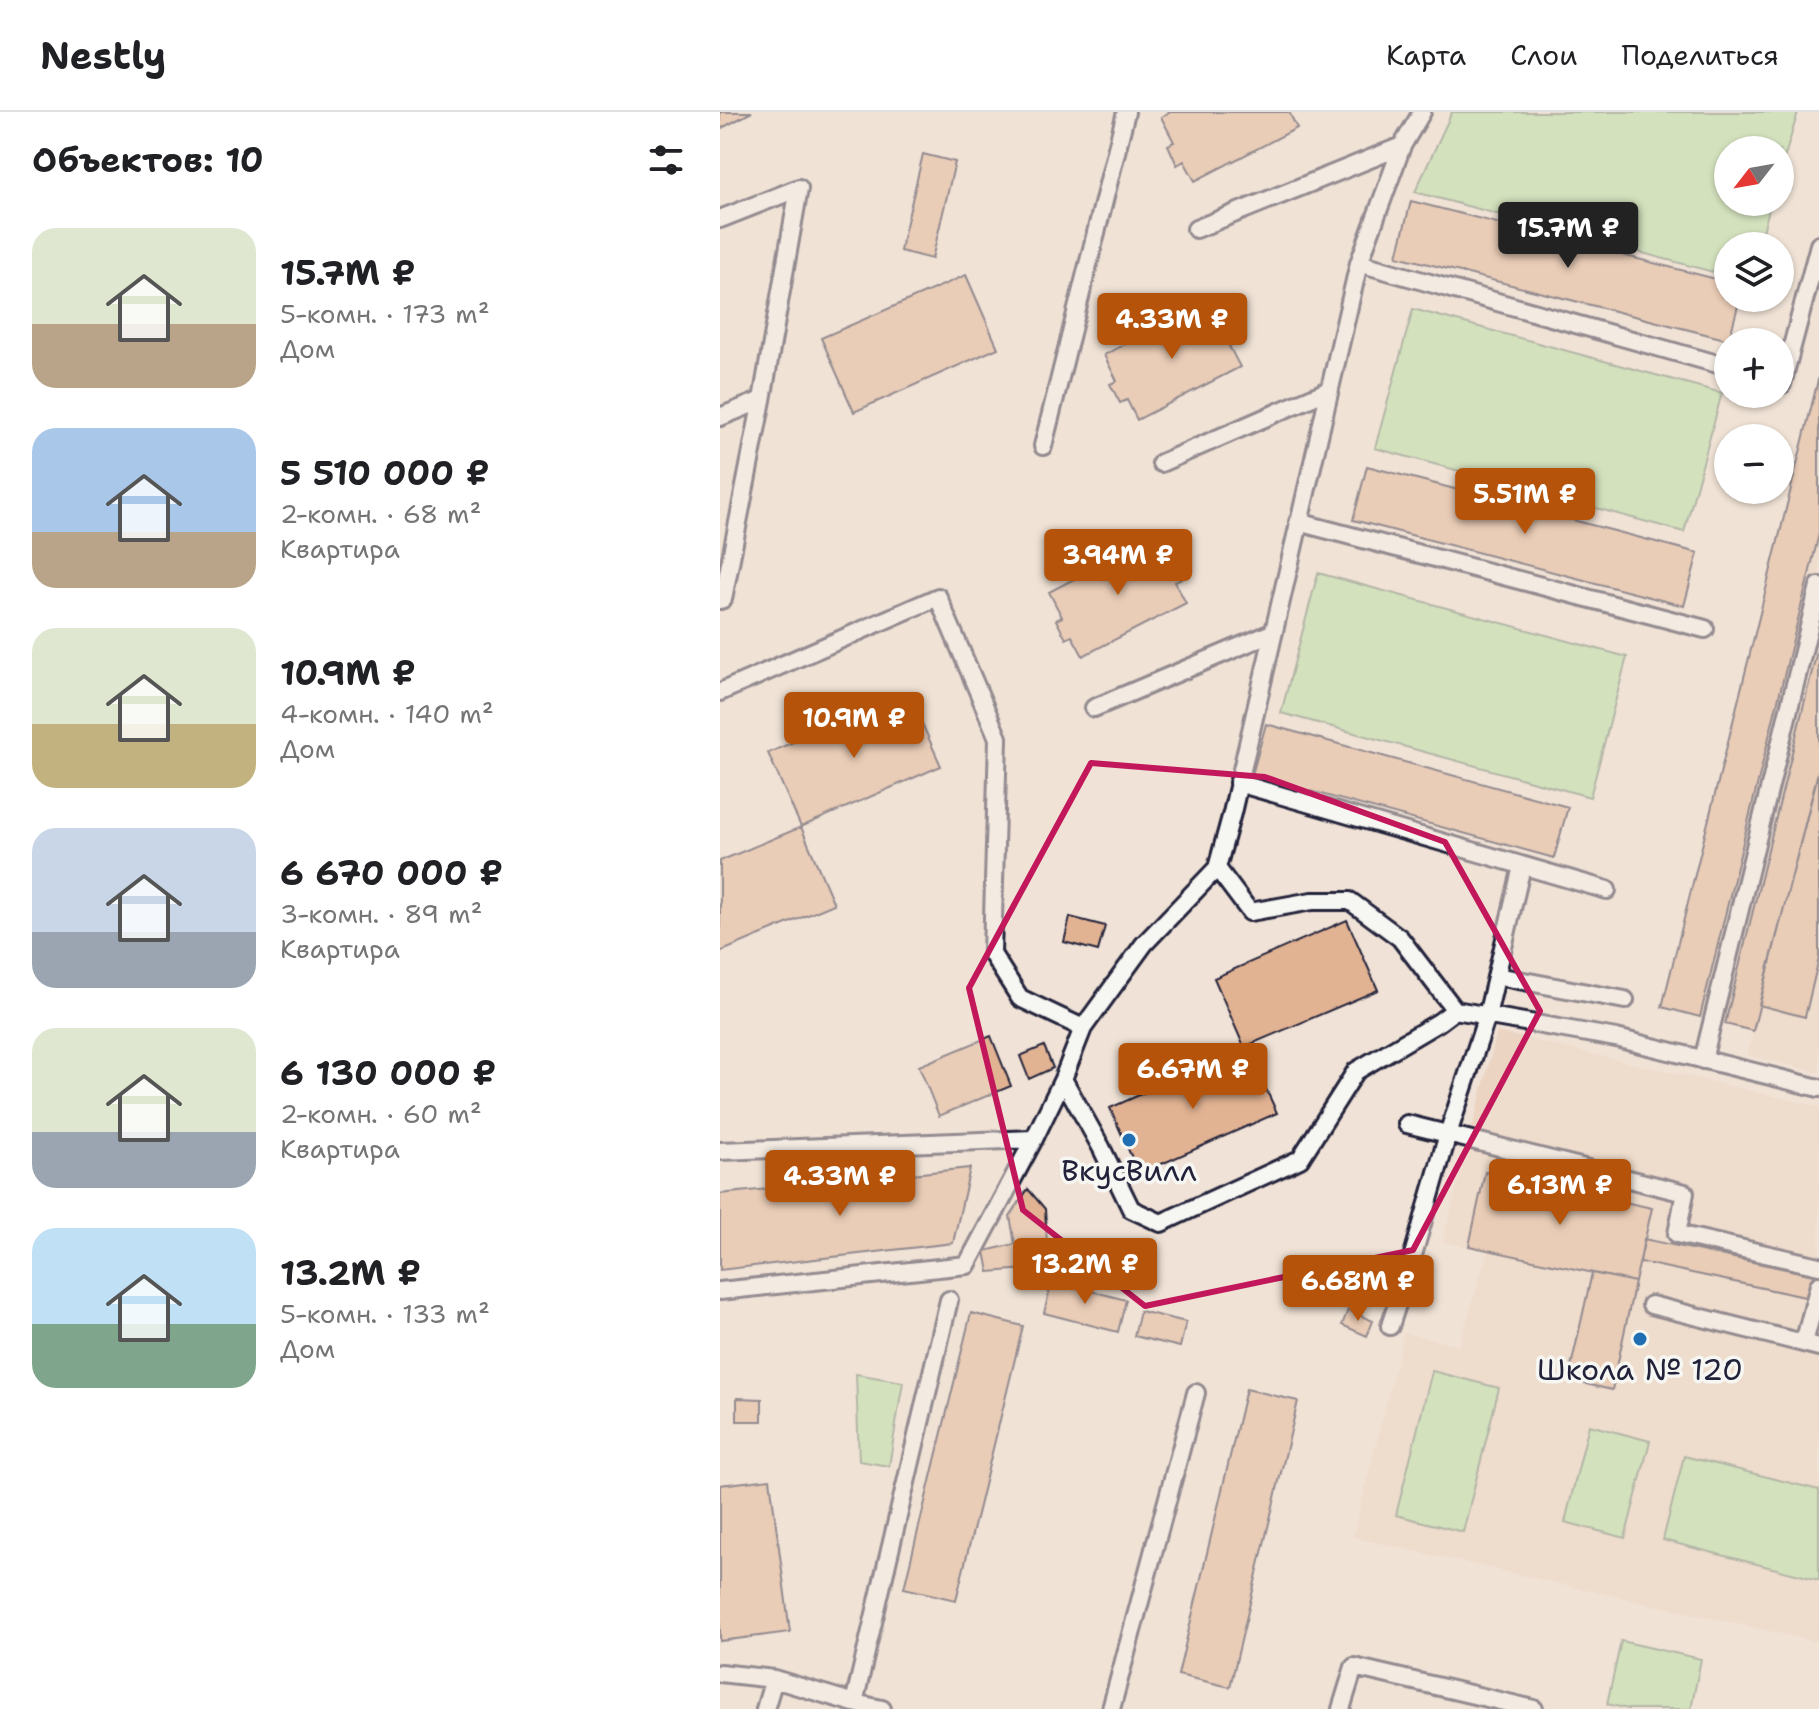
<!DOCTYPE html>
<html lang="ru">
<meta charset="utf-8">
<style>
:root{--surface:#fff;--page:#f6f6f6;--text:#202124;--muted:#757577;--line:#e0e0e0;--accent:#b45309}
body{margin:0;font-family:"Shantell Sans",sans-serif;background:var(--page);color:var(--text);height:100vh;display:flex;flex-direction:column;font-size:30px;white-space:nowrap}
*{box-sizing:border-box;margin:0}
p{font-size:26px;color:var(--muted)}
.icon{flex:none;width:44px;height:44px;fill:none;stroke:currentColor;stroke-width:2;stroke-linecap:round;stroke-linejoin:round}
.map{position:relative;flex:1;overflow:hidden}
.drawer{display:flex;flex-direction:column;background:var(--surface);width:720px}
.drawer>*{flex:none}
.needle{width:52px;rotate:239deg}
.buttons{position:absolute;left:994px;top:24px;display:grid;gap:16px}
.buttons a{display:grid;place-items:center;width:80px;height:80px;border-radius:50%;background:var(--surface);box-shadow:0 2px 6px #0004;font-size:40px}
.price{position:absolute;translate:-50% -68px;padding:0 18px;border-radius:8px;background:var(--accent);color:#fff;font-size:26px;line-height:52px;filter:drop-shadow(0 2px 4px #0008)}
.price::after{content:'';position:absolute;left:50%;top:48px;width:24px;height:18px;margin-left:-12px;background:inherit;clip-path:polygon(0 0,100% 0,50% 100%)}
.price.active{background:#222;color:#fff}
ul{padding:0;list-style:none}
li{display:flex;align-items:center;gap:24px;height:200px;padding:0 32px}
li span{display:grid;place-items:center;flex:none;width:224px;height:160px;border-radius:24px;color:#555}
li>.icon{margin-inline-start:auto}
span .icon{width:96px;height:96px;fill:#fffc;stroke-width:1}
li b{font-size:34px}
h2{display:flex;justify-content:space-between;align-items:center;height:96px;padding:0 32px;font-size:34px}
header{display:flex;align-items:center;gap:48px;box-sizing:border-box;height:112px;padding:0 40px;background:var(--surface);border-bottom:2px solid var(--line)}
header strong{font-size:38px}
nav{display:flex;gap:44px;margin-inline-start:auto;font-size:28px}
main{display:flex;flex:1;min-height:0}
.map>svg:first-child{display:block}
.built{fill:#ecd4c2}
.green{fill:#b0e0a0;stroke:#69816e;stroke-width:2}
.building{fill:#e2b393;stroke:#22223b;stroke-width:2}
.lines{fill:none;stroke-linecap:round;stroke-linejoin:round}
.lane-casing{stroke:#22223b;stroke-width:22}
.lane{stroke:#f6f6f2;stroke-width:16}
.marked{fill:none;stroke:#c2185b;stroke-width:6;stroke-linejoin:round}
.poi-dot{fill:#1f6fb2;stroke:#f6f6f2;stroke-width:3}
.labels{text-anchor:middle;stroke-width:7;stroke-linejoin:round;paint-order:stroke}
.poi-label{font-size:30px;fill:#22223b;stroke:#f6f6f2}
</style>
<header>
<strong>Nestly</strong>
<nav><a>Карта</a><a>Слои</a><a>Поделиться</a></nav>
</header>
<main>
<section class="drawer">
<h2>Объектов: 10<svg class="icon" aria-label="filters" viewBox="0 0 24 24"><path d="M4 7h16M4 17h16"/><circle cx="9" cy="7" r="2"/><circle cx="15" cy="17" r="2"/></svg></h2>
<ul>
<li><span style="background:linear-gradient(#dfe7d0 60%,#b9a48a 0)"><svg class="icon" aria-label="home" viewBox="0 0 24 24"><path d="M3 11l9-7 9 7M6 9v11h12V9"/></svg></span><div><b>15.7M ₽</b><p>5-комн. · 173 m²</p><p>Дом</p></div></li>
<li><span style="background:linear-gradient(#a9c7e8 65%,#b9a48a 0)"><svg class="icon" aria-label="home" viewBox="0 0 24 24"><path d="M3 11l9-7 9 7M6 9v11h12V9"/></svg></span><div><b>5 510 000 ₽</b><p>2-комн. · 68 m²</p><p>Квартира</p></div></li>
<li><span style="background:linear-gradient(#dfe7d0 60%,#c2b280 0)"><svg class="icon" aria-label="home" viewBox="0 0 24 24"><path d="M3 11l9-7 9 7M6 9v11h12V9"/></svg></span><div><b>10.9M ₽</b><p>4-комн. · 140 m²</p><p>Дом</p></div></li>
<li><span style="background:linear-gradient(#c9d6e8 65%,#9aa5b1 0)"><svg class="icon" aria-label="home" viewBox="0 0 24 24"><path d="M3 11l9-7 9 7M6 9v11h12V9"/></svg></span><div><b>6 670 000 ₽</b><p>3-комн. · 89 m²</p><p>Квартира</p></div></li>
<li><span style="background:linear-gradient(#dfe7d0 65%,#9aa5b1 0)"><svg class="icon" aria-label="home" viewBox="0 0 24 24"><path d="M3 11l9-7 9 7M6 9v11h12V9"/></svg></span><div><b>6 130 000 ₽</b><p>2-комн. · 60 m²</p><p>Квартира</p></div></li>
<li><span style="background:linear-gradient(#bfe0f5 60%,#7fa58c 0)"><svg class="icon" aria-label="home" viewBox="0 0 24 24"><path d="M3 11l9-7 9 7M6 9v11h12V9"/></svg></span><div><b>13.2M ₽</b><p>5-комн. · 133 m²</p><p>Дом</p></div></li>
</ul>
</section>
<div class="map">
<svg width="1099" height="1597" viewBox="0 0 1099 1597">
<rect width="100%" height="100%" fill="#f0e2d6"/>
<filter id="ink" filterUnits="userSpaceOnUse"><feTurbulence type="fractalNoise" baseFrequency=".0125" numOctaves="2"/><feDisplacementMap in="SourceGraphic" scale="16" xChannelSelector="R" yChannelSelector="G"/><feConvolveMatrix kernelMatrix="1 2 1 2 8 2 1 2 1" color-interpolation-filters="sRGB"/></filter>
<g filter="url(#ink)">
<path class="built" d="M1099,264V960L1027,943L1033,918L942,895Z
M777,920L1099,995V1530L633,1425L684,1221L739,1234L768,1139L723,1130Z"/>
<path class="green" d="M732,0H1078L1060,61V38H1008V90H1051L1039,134H1008V164L695,80Z
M693,197L1002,281L964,420L655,336Z
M598,461L907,545L870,685L561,601Z
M712,1259L779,1276L743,1420L676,1403Z
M136,1262L183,1270L169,1354L139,1349Z
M869,1313L930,1329L905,1426L845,1410Z
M964,1344L1099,1378V1468L943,1428Z
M901,1529L981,1547L971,1597H908L887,1592Z"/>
<path class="building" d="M0,0H32L0,17Z
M450,0H569L577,16L475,69L464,49L457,53L448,33L454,30L441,5Z
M203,42L235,50L212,147L180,139Z
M691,89L1008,170V186H1020L1009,228L677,144Z
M246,163L278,236L134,300L101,226Z
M486,190L499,215L506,211L516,231L509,234L520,255L417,308L407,288L400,291L390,272L397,269L384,243Z
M1099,264V422L980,905L942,895Z
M647,354L978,441L964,494L633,408Z
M432,426L445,451L452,448L462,467L455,470L466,491L363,544L352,524L346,527L336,508L342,505L329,480Z
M1099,531V656L1033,919L1005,912Z
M188,580L221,654L81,715L48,641Z
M546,612L848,695L834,746L532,663Z
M1098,662H1099V846L1085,905L1039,893Z
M81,715L114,792L0,840V749Z
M350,805L385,814L378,839L344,830Z
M627,808L658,878L524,935L494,866Z
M271,924L291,974L219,1004L199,954Z
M324,934L333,956L309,967L300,944Z
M527,935L557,1001L419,1062L390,996Z
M250,1056L233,1131L0,1158V1082Z
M765,1060L932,1096L915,1170L749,1134Z
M308,1077L325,1097L327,1131L306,1157L269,1160L265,1139L295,1132L290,1104Z
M924,1127L1099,1164V1188L920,1150Z
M872,1161L915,1170L892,1278L848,1268Z
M332,1169L406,1188L398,1220L324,1201Z
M628,1198L653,1209L647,1224L622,1213Z
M420,1199L466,1210L460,1235L414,1224Z
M251,1201L303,1214L236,1488L184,1476Z
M526,1277L578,1289L510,1575L458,1563Z
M17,1286L42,1287V1309H17Z
M50,1367L70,1520L0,1529V1373Z"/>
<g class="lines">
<defs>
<path id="lane" d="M702,0L682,34L639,151L512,701L497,756L530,800L592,789H630L680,826L735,898L896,926L1099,976
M0,107L79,76L42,288L3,487L0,488
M476,117L682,34
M639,151L1008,255
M1060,271L1062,272L1099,133
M0,305L42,288
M323,334L406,0
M441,351L609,278
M578,410L985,517
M0,580L218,485L278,626L272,842L300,886L363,916
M374,596L554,520
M518,671L887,778
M777,864L905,888
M983,948L1099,474
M343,967L381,1035L411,1097L441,1111L580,1047L636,959L719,910L735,898
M687,1012L965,1081L957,1122L1099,1154
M0,1039L314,1027L343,967L363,916L424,832L497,756
M0,1179L247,1153L314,1027
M931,1193L1099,1235
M670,1214L693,1143L728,1022L767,904L802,754
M1084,1231L1099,1173
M0,1561L54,1567L134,1591L162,1597
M134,1591L229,1188
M45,1597L54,1567
M391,1597L476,1281
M621,1597L634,1555L814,1597"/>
</defs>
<use href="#lane" class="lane-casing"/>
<use href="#lane" class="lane"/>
</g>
</g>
<path d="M0 0H1099V1597H0ZM371,651L545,665L725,730L820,899L693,1138L425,1194L303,1098L249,876Z" fill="#f0e2d6" fill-opacity=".55" fill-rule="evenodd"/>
<path class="marked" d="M371,651L545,665L725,730L820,899L693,1138L425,1194L303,1098L249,876Z"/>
<g class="poi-dot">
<circle cx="409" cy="1028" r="8"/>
<circle cx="920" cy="1227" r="8"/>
</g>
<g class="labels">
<g class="poi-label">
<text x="409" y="1069">ВкусВилл</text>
<text x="920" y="1268">Школа № 120</text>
</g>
</g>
</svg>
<div class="buttons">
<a><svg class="needle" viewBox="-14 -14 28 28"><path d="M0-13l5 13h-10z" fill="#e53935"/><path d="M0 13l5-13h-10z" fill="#757577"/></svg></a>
<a><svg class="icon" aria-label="layers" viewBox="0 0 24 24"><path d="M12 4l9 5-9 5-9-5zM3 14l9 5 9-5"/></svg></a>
<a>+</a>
<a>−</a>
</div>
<b class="price active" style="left:848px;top:158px">15.7M ₽</b>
<b class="price" style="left:452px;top:249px">4.33M ₽</b>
<b class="price" style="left:805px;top:424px">5.51M ₽</b>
<b class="price" style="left:398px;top:485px">3.94M ₽</b>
<b class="price" style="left:134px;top:648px">10.9M ₽</b>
<b class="price" style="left:473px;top:999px">6.67M ₽</b>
<b class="price" style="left:120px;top:1106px">4.33M ₽</b>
<b class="price" style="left:840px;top:1115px">6.13M ₽</b>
<b class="price" style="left:365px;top:1194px">13.2M ₽</b>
<b class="price" style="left:638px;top:1211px">6.68M ₽</b>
</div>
</main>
